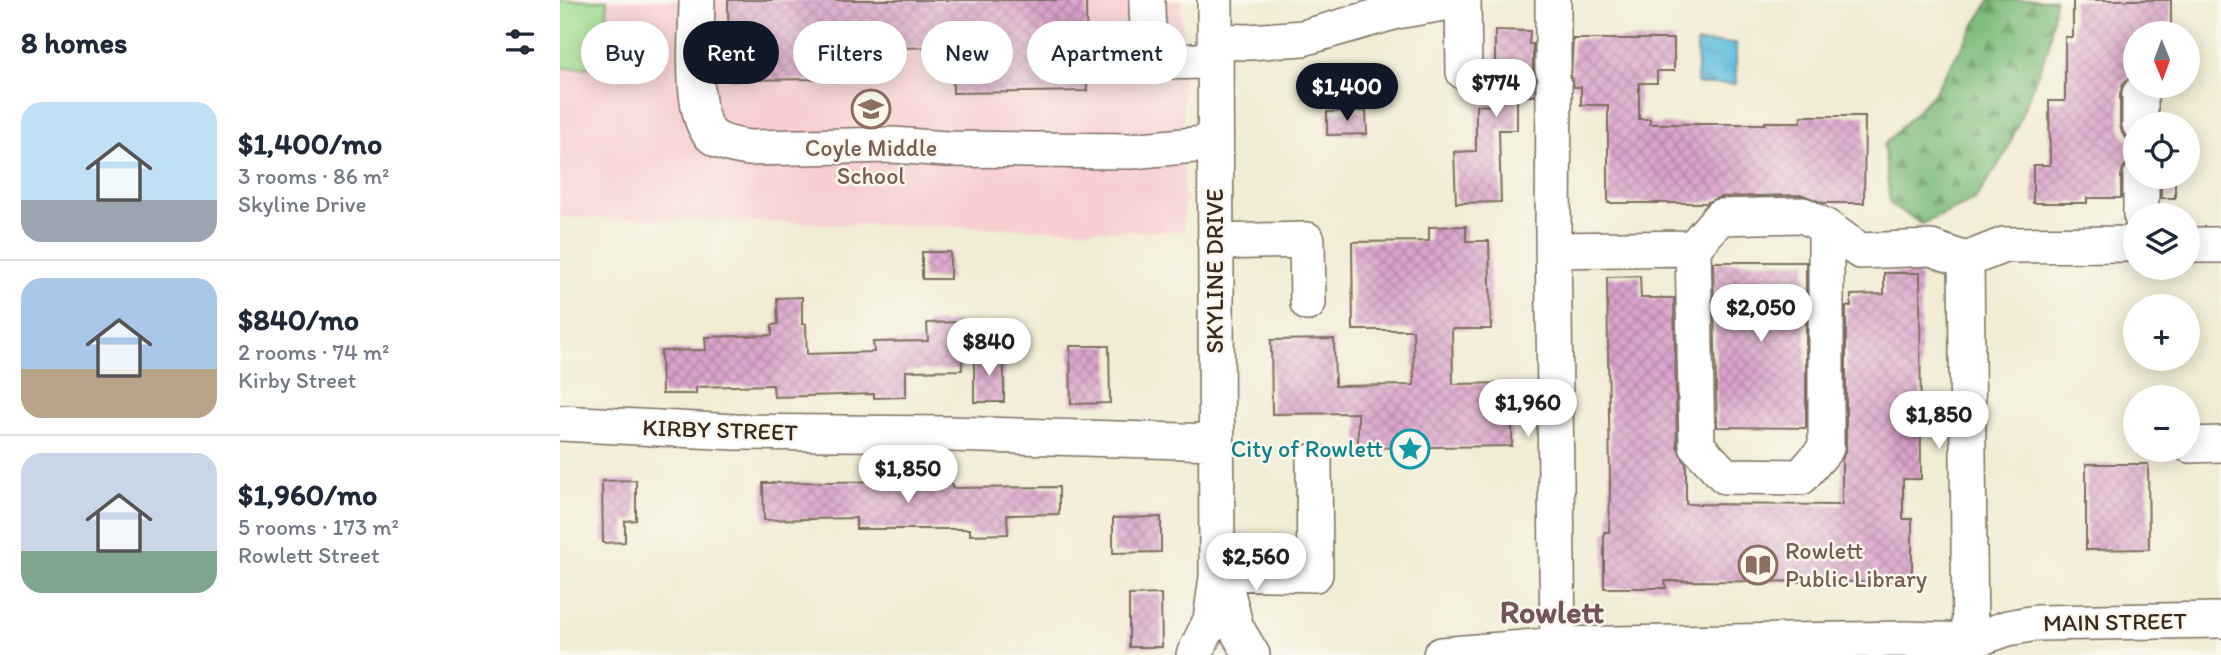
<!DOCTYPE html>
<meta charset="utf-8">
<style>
:root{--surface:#fff;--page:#f6f6f7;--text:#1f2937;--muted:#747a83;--line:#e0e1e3;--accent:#111827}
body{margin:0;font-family:Itim,sans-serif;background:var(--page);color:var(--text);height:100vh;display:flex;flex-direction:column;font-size:26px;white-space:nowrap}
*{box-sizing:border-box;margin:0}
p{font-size:23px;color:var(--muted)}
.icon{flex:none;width:38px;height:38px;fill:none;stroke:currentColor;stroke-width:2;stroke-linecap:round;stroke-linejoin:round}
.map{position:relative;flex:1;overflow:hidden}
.details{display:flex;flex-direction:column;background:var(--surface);width:560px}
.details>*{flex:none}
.guide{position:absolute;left:21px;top:21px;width:665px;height:63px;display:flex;gap:14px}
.needle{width:46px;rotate:179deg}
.controls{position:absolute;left:1563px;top:21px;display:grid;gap:14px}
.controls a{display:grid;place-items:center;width:77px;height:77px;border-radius:50%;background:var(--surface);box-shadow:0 4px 18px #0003;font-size:35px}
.price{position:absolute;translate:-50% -60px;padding:0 16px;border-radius:24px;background:#fff;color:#222;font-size:23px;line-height:46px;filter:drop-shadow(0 2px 4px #0008)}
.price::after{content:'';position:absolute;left:50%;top:42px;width:21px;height:16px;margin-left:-10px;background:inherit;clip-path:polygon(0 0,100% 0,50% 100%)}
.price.current{background:var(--accent);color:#fff}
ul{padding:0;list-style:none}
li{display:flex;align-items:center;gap:21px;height:175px;padding:0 21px}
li+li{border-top:2px solid var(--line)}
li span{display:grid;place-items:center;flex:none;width:196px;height:140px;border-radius:21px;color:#555}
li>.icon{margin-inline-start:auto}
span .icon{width:84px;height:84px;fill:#fffc;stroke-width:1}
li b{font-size:30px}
h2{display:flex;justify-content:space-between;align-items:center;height:84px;padding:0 21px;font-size:30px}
.pill{padding:0 24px;border-radius:32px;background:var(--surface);box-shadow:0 4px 18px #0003;font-size:24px;line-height:63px}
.pill.current{background:var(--accent);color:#fff}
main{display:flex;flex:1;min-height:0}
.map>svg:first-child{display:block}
.built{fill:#f7cfd1}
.forest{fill:url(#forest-firs);stroke:#5c734c;stroke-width:2}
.pitch{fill:#9edc91;stroke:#6c8358;stroke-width:2}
.water{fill:url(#water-ripples);stroke:#4e747e;stroke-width:2}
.building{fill:url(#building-cross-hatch)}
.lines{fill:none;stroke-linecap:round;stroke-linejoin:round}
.minor-casing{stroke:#7b6e5e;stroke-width:38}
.minor{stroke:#fff;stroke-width:35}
.labels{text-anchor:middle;stroke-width:5;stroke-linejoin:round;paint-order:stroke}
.education-label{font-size:24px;fill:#785e54;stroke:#fbf7ec}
.street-label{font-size:24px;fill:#3b2a1e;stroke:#fbf7ec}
.culture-label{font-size:24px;fill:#0d838f;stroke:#fbf7ec;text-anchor:end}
.district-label{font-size:32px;font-weight:bold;fill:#73545b;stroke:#fbf7ec}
</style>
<main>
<section class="details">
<h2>8 homes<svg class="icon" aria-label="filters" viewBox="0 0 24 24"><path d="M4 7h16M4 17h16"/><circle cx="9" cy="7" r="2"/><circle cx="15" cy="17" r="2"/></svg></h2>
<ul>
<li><span style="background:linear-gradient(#bfe0f5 70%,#9aa5b1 0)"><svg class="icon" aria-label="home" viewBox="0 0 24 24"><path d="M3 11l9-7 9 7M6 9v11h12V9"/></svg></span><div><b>$1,400/mo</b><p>3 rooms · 86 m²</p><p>Skyline Drive</p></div></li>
<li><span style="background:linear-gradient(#a9c7e8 65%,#b9a48a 0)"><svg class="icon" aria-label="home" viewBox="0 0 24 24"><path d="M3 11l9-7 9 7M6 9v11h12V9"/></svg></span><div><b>$840/mo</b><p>2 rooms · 74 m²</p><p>Kirby Street</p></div></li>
<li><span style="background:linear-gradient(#c9d6e8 70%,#7fa58c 0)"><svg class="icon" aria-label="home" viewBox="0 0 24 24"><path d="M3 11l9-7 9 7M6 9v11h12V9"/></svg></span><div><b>$1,960/mo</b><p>5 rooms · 173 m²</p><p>Rowlett Street</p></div></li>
</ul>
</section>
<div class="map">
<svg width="1661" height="655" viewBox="0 0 1661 655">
<defs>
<pattern id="forest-firs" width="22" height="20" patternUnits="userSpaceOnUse" patternTransform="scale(1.75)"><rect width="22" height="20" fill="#7ebc7b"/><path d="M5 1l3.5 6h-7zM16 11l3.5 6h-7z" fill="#689964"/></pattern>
<pattern id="water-ripples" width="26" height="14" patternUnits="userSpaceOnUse" patternTransform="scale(1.75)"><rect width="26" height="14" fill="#60bede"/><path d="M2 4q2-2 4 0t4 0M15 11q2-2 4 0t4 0" fill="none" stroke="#509bb3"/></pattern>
<pattern id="building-cross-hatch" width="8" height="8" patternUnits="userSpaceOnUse" patternTransform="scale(1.75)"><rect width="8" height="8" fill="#daa3cb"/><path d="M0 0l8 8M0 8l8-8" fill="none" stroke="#b285a4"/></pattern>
</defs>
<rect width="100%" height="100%" fill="#fbf7ec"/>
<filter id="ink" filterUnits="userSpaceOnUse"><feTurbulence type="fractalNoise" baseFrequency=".0143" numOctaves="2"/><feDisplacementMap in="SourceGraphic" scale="14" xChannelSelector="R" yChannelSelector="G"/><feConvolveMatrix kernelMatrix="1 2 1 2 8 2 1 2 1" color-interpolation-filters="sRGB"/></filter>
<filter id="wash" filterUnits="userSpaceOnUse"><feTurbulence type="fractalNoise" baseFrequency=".00686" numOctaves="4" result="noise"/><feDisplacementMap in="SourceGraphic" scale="28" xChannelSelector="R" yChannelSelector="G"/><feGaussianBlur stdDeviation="1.57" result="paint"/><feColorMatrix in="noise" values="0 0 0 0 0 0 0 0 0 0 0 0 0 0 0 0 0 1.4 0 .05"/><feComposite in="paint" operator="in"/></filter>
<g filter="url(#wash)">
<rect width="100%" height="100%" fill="#f1ecd4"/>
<path class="built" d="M0,0H622L624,232L0,217Z"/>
<path class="forest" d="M1430,0H1495L1489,46L1446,153L1415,200L1362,224L1330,204L1324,145L1374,93Z"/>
<path class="pitch" d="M0,0H47L48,67L0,68Z"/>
<path class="water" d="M1137,43H1176V84H1137Z"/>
<g id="blocks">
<path class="building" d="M168,0H526L527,91L393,93V47L257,49L258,79L169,80Z
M1513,0H1611V33H1575V75L1563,83L1560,94V125L1562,133L1569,141V161L1563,168L1561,176V198H1527V203H1473V165H1490L1489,101H1505V37H1513Z
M935,30L970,31L969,44H973V69L976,79L974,96H957V130H939L941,202L896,203L894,152L916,151V105L935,106V87H931V70H935Z
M1013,39H1114V71H1097V83H1079V119H1090V124H1205V122H1240L1242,116H1305L1304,203H1263L1243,195L1160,197L1146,203H1048V105H1021V87H1014L1011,77Z
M806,111L807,134L767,135V112Z
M1601,177H1615V198H1601Z
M906,226V241H929L931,329H892L893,384L952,383V446L798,448V413L712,414L711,340L774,339L775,386L854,385L853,330H793L792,242L869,241V227Z
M362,252H390V279H362Z
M1153,262H1246V428L1157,427Z
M1324,273H1360L1361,479H1343V519H1352V582L1105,581L1106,588H1044V532H1049L1050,483L1047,277L1080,276L1081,298H1114L1117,446L1126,464V504L1282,505V460L1286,448V307L1291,306V295L1324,294Z
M242,297V324H246L247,354L314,352L313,342L368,341L367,323L401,322L402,370L346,371V397L314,398V394L214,397L213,385L136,387V394H102L101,351L146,350L145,337L212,335V325L218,324L217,298Z
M510,346H549L550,403L511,404Z
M414,355H444V402H414Z
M1526,464H1588L1589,549L1526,550Z
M76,480V520L65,521V542L43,543L42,481Z
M337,481V485L392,484V488L499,487V514L447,515L448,534L410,535V529H296V518L204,520L203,483Z
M601,517V552L553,553V518Z
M601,594L602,647H569V595Z"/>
</g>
</g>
<g filter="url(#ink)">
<use href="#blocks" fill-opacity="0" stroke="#7b6e5e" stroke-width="2"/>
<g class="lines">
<defs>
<path id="minor" d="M137,0C137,31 128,117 153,137C163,144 177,146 189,148L333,145L386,149L571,151L655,143
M587,0C587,22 586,56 615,61C628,63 643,60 655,60
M903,0L904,72
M655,41L689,42L743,38L837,11L901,0
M993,69V0
M994,87L993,232L998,645
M1580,94V124
M1581,177V215
M655,242L747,240L748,303
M1628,245H1661
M1133,248L1160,217L1243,215L1266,227
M993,250L1133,248L1137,446L1165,476L1241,477L1266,448V227L1300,251L1371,248L1406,260
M1406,260L1410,641
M1406,260L1444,245L1575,244
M0,423L176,432L389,434L656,442
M1629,445L1661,444
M662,572L755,574L754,461
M663,577L676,628L692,655
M634,655L651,620L657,577L655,0
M881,655L998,645L1346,639L1410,641L1448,628L1476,623L1661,620"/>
</defs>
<use href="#minor" class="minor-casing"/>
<use href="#minor" class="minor"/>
</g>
</g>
<defs>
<symbol id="school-ring" viewBox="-11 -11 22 22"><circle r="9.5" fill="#fbf7ec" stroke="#8d6e63" stroke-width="1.5"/><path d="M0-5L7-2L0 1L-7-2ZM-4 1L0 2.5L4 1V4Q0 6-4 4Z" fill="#8d6e63"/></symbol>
<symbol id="sight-ring" viewBox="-11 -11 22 22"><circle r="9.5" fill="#fbf7ec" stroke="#0f9aa8" stroke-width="1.5"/><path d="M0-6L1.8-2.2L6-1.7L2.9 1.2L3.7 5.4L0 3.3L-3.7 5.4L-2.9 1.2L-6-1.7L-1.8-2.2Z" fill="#0f9aa8"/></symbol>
<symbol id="library-ring" viewBox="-11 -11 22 22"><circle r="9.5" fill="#fbf7ec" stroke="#8d6e63" stroke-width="1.5"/><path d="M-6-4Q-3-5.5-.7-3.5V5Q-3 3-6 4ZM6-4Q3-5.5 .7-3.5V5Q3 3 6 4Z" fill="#8d6e63"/></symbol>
</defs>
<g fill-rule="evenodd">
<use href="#school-ring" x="289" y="87" width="44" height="44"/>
<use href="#sight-ring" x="828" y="427" width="44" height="44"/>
<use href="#library-ring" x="1176" y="543" width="44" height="44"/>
</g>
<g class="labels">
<g class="education-label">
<text x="311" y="156">Coyle Middle<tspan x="311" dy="28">School</tspan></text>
<text x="1225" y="559" text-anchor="start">Rowlett<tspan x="1225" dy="28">Public Library</tspan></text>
</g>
<g class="street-label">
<text transform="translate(655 271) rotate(-90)" y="8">SKYLINE DRIVE</text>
<text transform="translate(160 430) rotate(2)" y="8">KIRBY STREET</text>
<text transform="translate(1555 622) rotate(-1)" y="8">MAIN STREET</text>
</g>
<g class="culture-label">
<text x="823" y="457">City of Rowlett</text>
</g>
<g class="district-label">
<text x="992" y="623">Rowlett</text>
</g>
</g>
</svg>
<div class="controls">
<a><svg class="needle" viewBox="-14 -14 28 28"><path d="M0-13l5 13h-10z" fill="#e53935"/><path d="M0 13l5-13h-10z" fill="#747a83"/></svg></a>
<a><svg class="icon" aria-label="locate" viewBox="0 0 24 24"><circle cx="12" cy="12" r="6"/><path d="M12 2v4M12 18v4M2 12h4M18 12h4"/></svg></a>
<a><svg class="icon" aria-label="layers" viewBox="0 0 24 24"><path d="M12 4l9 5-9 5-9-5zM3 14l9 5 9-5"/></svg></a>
<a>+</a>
<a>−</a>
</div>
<b class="price" style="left:936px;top:119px">$774</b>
<b class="price current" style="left:787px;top:123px">$1,400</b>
<b class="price" style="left:1201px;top:344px">$2,050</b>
<b class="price" style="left:429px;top:378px">$840</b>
<b class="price" style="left:968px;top:439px">$1,960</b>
<b class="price" style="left:1379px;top:451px">$1,850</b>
<b class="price" style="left:348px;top:505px">$1,850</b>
<b class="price" style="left:696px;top:593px">$2,560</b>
<div class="guide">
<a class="pill">Buy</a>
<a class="pill current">Rent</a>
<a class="pill">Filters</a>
<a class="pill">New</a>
<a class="pill">Apartment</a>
</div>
</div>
</main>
